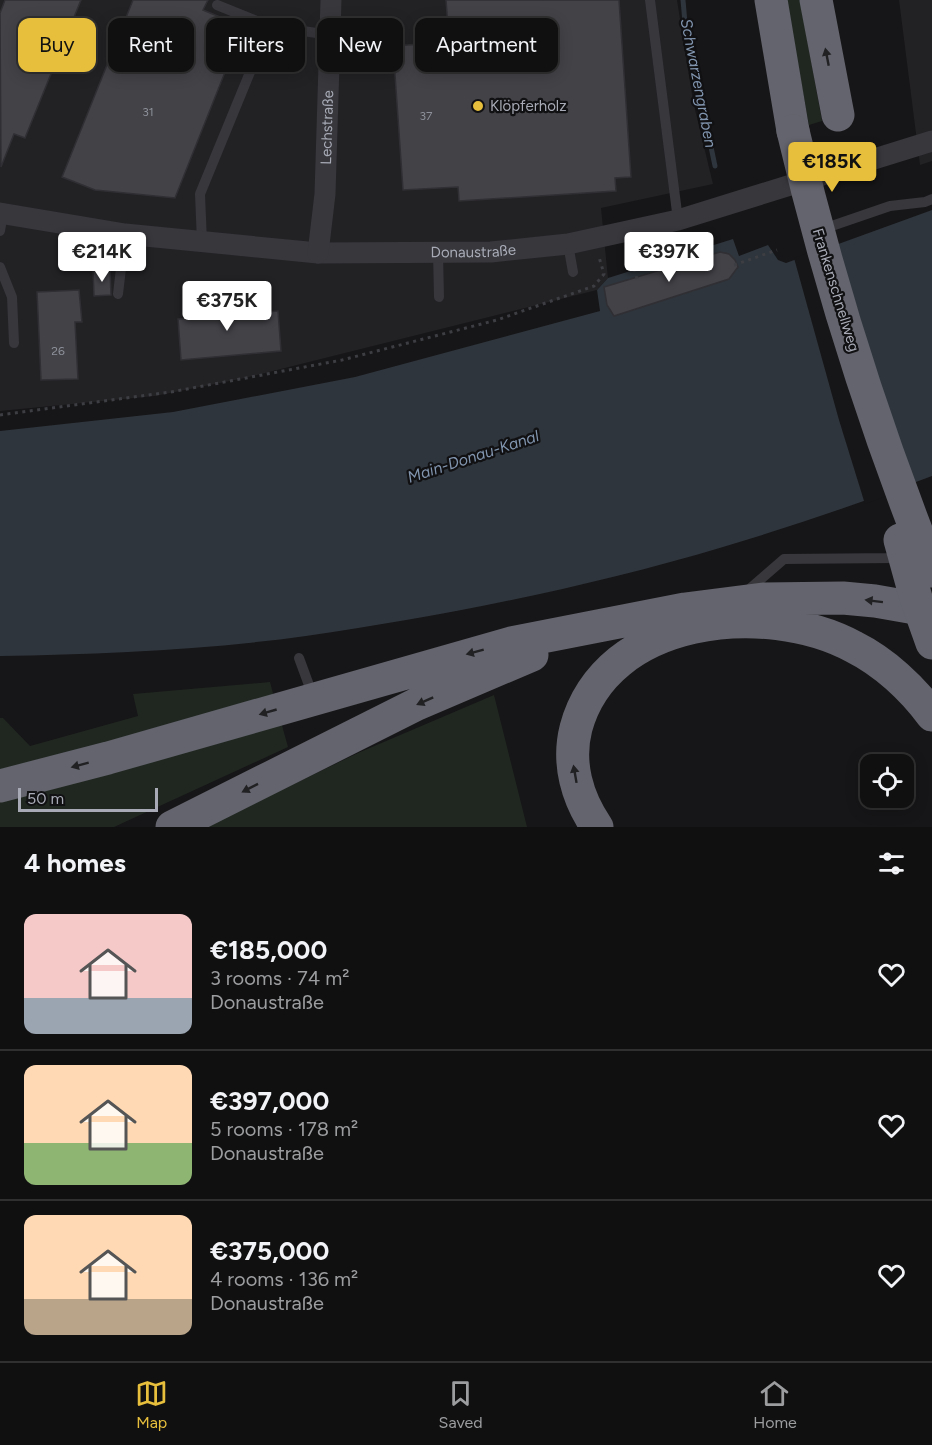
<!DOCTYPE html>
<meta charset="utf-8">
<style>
:root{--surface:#101011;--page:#19191a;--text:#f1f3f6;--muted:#9c9d9f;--line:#303031;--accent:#e7bf3d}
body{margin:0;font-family:Figtree,sans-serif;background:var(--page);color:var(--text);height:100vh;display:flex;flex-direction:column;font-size:22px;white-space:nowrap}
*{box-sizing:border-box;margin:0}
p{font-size:20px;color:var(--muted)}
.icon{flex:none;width:33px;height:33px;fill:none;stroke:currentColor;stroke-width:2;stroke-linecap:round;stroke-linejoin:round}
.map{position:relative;height:827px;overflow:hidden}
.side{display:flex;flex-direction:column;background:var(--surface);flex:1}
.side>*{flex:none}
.top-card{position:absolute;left:18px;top:18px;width:600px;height:54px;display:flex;gap:12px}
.buttons{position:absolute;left:860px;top:754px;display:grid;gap:12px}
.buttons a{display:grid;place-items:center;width:54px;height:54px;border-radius:12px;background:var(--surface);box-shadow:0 3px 15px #0003,0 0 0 2px var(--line);font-size:30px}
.scale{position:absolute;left:18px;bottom:15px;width:140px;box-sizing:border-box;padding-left:6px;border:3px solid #a8abb6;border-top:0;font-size:16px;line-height:21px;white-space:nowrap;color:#a8abb6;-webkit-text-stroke:4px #111012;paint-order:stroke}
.price{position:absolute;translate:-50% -51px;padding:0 14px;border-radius:6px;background:#fff;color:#222;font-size:20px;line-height:39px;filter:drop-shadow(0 2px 3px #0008)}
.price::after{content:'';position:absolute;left:50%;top:36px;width:18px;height:14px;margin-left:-9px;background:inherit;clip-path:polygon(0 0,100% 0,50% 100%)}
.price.on{background:var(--accent);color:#111}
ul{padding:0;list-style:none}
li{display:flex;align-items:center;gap:18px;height:150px;padding:0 24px}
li+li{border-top:2px solid var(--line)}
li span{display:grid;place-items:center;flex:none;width:168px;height:120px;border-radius:12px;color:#555}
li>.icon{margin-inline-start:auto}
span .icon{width:72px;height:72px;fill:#fffc;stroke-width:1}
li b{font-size:26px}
h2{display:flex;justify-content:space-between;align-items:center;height:72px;padding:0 24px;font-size:26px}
.tag{padding:0 21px;border-radius:12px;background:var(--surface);box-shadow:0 3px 15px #0003,0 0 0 2px var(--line);font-size:21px;line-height:54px}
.tag.on{background:var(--accent);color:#111}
.tab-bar{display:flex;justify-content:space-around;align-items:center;height:84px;border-top:2px solid var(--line);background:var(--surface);font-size:16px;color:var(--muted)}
.tab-bar a{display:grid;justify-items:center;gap:3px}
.tab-bar .on{color:var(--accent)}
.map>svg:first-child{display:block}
.built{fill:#222124}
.green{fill:#202721}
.water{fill:#2e353c}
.pier{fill:#161517}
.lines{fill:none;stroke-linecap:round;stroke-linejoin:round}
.stream{stroke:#2e353c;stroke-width:5}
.building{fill:#424247;stroke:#302f33;stroke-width:1.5}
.path{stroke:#3d3e43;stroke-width:3;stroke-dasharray:3 4.5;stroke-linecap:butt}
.lane{stroke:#37373c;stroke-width:10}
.street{stroke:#37373c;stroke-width:21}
.highway{stroke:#63646d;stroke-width:33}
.highway-bridge{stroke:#63646d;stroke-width:33}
.oneway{fill:#212124}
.poi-dot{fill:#e7bf3d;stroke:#111012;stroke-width:2}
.labels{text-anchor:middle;stroke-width:4.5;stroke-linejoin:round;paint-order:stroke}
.number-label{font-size:12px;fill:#8e919a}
.poi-label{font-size:15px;fill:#a8abb6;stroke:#111012;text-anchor:start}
.street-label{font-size:15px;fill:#a8abb6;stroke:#111012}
.water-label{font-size:16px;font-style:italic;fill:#8195af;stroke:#111012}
</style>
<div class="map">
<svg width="932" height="827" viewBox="0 0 932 827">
<rect width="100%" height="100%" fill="#161517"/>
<path class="built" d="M0,0H677L693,101L713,184L601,208L608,278L597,290L245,378L155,396L0,411Z
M899,0H932V161L920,165Z"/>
<path class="green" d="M786,0H800L822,121L809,125Z
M270,682L274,697L0,776V718H3L30,746L138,716L133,694Z
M494,695L527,827H205L358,753Z
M280,718L288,747L114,827H0V798Z"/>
<path class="water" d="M932,210V476C863,502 794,526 723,547C589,587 445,616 306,636C205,650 102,654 0,656V431L173,412L355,377L600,311L597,290L608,278L733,239L739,256L768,245L778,260L786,263Z"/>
<path class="pier" d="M837,242L911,487L865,504L839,420L794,258Z"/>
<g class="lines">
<path class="stream" d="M683,0L685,23L715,166"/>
</g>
<path class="building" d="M5,0H81L25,138L14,134L1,167L0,13Z
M133,0H208L203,10L220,17L212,38L235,47L175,198L95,190L62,177Z
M446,0H619L631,177L615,178L616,191L459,201L458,187L403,190L393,46L449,42Z
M720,252L729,254L735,260L738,267L729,279L614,316L607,305L604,287Z
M93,270H110L111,295L94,296Z
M79,290L82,322H75L78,379L41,380L37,292Z
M220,299L222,315L278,311L281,351L181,360L178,319L193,318L191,301Z"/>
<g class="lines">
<path class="path" d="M734,265L777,250
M637,279L632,262L643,259L640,248
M0,415L171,392L342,360L497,320L594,286L604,274L599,257"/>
<path class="lane" d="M650,0L678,220
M217,5L269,26
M820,230L890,206L925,202L932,199
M0,231L3,213
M202,242L200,194L269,26L330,35
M568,244L573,272
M438,252L439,297
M0,267L12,297L14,343
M118,294L125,234
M746,592L784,559L895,558L901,555
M299,658L313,696"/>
<g class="street">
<path id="s1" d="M0,213L125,234L318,253L491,252L568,244L678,220L932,141"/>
<path id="s2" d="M318,253L325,194L331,0"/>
</g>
<path class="highway" d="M771,0L793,131
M816,0L838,115
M0,786L108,758L511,643L685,609L763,599L843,598L875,601L932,611
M172,827L417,704L532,655
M597,827C577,798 567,763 576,728C606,616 765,599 854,647C884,662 912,688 932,715"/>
<path class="highway-bridge" d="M793,131C828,281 875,428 932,571
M900,540L916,598L932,643"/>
</g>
<defs><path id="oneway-solid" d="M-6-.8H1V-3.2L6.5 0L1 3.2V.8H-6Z" transform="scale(1.5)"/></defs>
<g class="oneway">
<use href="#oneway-solid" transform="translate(827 57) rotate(-101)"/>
<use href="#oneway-solid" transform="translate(874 601) rotate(-173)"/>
<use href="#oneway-solid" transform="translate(475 652) rotate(165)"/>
<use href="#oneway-solid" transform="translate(425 701) rotate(156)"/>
<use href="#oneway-solid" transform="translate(268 712) rotate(164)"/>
<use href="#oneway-solid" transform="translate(80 765) rotate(165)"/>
<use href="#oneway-solid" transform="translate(575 774) rotate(-100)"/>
<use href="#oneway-solid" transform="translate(250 788) rotate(153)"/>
</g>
<circle class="poi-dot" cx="478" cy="106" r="6"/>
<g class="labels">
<g class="number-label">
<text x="148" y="116">31</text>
<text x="426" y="120">37</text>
<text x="58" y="355">26</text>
</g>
<g class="poi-label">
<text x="490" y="111">Klöpferholz</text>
</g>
<g class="street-label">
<text dy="5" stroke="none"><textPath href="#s2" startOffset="126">Lechstraße</textPath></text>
<text dy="5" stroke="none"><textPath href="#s1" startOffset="476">Donaustraße</textPath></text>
<text transform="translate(836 290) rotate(73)" y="5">Frankenschnellweg</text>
</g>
<g class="water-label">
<text transform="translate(699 83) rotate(79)" y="6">Schwarzengraben</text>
<text transform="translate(473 456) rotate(-18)" y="6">Main-Donau-Kanal</text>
</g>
</g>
</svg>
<div class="buttons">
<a><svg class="icon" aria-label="locate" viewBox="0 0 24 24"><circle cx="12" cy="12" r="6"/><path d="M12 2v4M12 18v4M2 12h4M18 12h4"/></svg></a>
</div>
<div class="scale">50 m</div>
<b class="price on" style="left:832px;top:193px">€185K</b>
<b class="price" style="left:102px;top:283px">€214K</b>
<b class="price" style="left:669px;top:283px">€397K</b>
<b class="price" style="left:227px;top:332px">€375K</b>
<div class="top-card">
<a class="tag on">Buy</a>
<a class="tag">Rent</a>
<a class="tag">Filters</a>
<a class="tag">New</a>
<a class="tag">Apartment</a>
</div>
</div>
<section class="side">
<h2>4 homes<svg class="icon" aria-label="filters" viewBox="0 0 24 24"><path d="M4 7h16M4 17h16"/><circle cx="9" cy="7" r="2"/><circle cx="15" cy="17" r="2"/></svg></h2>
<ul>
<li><span style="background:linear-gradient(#f6c9c9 70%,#9aa5b1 0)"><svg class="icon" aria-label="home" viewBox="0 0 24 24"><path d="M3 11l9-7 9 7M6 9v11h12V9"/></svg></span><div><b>€185,000</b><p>3 rooms · 74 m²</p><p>Donaustraße</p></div><svg class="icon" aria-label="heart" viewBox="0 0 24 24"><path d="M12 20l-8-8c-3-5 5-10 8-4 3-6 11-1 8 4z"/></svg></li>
<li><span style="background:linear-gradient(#ffd9b3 65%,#8fb573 0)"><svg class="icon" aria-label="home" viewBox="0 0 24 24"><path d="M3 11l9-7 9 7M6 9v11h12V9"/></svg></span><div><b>€397,000</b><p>5 rooms · 178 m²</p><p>Donaustraße</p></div><svg class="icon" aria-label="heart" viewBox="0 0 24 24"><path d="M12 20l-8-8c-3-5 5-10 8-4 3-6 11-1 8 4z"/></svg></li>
<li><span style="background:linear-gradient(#ffd9b3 70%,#b9a48a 0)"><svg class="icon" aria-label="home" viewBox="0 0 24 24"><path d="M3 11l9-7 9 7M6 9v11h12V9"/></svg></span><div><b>€375,000</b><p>4 rooms · 136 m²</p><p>Donaustraße</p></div><svg class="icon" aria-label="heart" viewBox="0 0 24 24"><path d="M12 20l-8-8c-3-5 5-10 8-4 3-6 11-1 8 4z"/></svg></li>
</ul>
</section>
<nav class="tab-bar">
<a class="on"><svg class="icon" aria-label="map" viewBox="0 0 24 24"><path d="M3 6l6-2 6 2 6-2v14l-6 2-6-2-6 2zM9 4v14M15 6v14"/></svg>Map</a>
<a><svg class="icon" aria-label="saved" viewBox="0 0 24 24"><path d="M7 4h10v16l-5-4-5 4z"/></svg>Saved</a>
<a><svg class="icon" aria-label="home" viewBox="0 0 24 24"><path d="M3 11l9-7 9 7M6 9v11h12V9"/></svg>Home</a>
</nav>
